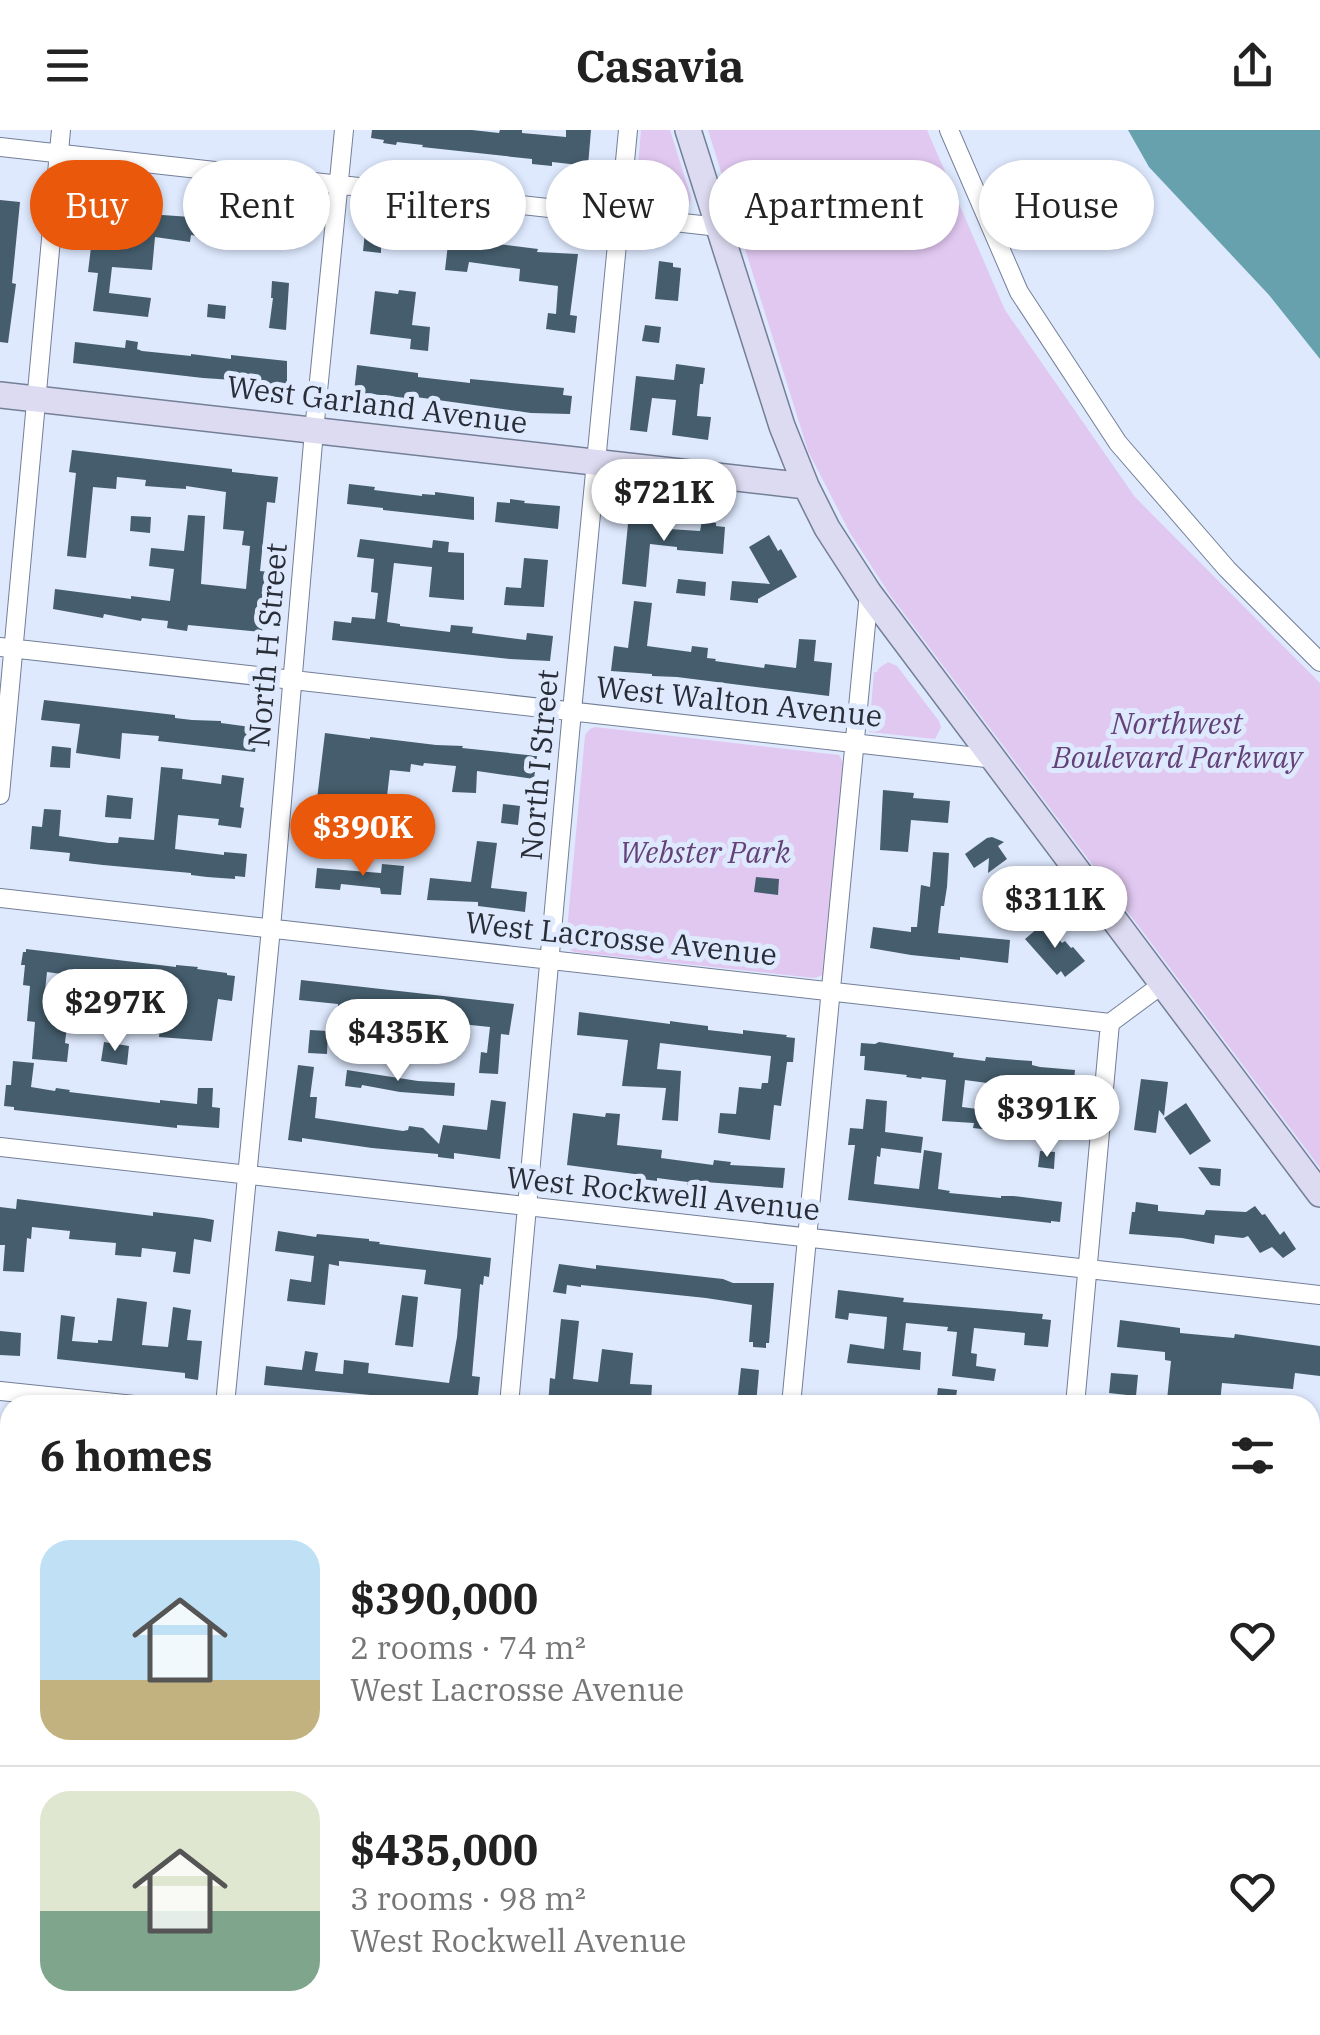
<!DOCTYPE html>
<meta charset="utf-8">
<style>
:root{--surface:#fff;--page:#f2f2f2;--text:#222;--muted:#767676;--line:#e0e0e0;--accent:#ea580c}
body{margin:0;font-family:"IBM Plex Serif",serif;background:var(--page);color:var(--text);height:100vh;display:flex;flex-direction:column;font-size:38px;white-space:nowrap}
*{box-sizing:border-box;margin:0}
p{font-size:32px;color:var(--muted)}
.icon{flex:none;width:55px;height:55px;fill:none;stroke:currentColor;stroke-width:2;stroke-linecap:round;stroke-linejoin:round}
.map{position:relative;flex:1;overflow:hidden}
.details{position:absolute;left:0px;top:1265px;width:1320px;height:640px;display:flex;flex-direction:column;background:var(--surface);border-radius:30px 30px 0 0;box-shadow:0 2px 8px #0004}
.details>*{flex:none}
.top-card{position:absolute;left:30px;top:30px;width:1260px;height:90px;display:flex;gap:20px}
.price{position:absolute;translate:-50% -85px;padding:0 22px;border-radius:35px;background:#fff;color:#222;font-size:32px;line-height:65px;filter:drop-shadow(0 2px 5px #0008)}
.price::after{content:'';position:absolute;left:50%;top:60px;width:30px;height:22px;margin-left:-15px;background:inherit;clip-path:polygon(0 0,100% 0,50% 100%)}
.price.selected{background:var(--accent);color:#fff}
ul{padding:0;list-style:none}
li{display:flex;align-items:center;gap:30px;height:250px;padding:0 40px}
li+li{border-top:2px solid var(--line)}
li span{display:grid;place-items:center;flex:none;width:280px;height:200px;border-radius:30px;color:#555}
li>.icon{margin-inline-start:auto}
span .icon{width:120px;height:120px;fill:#fffc;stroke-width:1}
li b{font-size:42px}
h2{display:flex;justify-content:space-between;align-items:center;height:120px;padding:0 40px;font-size:42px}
.chip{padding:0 35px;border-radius:45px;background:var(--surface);box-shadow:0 2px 8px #0004;font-size:35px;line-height:90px}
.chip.selected{background:var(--accent);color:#fff}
header{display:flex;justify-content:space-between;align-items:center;height:130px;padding:0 40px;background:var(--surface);font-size:45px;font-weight:800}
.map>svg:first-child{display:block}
.green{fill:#e1c8f1}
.water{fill:#67a1ae}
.building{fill:#455d6d}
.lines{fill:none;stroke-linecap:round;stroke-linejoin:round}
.street-casing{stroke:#737f97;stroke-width:20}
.secondary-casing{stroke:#737f97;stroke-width:28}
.street{stroke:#fff;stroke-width:18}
.secondary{stroke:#dddbf1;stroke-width:25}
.labels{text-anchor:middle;stroke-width:10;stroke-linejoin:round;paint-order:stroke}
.street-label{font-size:30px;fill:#282d37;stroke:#dee9fe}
.park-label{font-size:30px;font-style:italic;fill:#644278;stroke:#dee9fe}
</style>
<header><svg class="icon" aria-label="menu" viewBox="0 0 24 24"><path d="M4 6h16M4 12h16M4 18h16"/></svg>Casavia<svg class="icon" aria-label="share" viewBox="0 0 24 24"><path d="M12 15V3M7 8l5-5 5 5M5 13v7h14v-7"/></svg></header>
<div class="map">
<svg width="1320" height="1905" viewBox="0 0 1320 1905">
<rect width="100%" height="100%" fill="#dee9fe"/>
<path class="green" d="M641,0H670L691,67C689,95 659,82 640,79L635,73Z
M708,0H927L1005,180L1135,367L1320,553V1038L890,465L850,403L808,321Z
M888,532L897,536L939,591L941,597L935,609L869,602L874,542H877L879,538Z
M595,597L839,625L845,636L823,845L814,848L574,822C565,817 566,809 567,800L585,605L590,599Z"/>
<path class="water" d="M1128,0H1320V229L1269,165L1149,37Z"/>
<path class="building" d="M372,0H472L499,3L500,0H522V3L566,7V0H591L588,36L552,32V36L532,34V29L422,17L423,15L397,12L396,15L383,13L384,10L371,8Z
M0,70L20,72L12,153L16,154L8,213L0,212Z
M91,80L205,88V85L226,88V91L299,96L297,117L241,112L191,105L190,112L155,107L152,140L112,137L109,163L151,168L148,187L93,181L98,143L88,142L93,101L89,100Z
M366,93L395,98L393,119L381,117V123L363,121Z
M491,113L538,119L537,122L578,124L570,185L577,186L575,203L546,199L548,183L556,184L558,156L519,151L520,139L469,132L467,142L445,140L448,114L479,118L480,114L491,115Z
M659,131L673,133V137L681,138L678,171L655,169Z
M272,151L289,153L286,200L269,198L273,168H271Z
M399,160L416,162L412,195L430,197L428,221L410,219L411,209L370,204L375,161L398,164Z
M208,174L226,176L225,189L207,187Z
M645,195L661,197L659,213L642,211Z
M126,210L138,212L137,219L142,221L191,226V224L231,229V225L287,231V256L265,254V252L203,248L73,233L75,212L125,218Z
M676,234L705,238L703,254H700L697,286L711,287L708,310L672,305L676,270L652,268L647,302L630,300L636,246L674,250Z
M357,235L418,243V247L470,253V249L564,258L563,265L572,266L570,284L531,283L416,267L415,269L354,262Z
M72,320L232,339V342L278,347L275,373L267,372L260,441L270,442L268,461H266L262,502L188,495L187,501L167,498L168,491L142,488L141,491L104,484L103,488L53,479L55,459L131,469V466L170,471L174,439L149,436L151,418L184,421L188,385L205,386L201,454L246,459L250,416L242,415L244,401L223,399L226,362L186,356V359L145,356L146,350L117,347L116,359L93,357L86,428L67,426L76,343L69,342Z
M349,354L375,357L374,360L422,366V364L435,365V362L474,367V390L383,380V378L347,374Z
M510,369L525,371L524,373L560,376L558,399L495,392L497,372L510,373Z
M629,384L650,386V391L670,393L669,399L700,401L702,391L716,393V396L725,397L723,424L677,420V417L650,414L646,457L622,454Z
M131,386L151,387L150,403L130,401Z
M769,405L778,421L781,419L797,447L758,469V473L730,470L732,451L770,454L749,417Z
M360,409L432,418L433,410L449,412L448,422L464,423V470L429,467L432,437L394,433L387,492L400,494V496L450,502L451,495L473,497L472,503L526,510L527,503L553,506L550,531L510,529L332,510L334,491L351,493L352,487L375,489L378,463L371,462L374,429L357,427Z
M524,428L548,430L544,477L504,475L506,457L521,458Z
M678,449L706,452L705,466L676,463Z
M634,471L652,473L647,516L691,522L692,516L708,518L707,528L716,529L715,531L764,538L765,534L796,538L799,509L816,510L814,531L832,533L829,566L677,547L652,546V544L611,541L614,516L628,518Z
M44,570L175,585V588L192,590L221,591V593L258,598L255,622L158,611L159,606L122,603L120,629L76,623L80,594L41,590Z
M325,603L370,609V607L436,615L463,616L462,618L537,626L534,649L477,641L476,663L452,662L456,636L424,633L423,636L411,634L410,642L390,640L386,675L317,669Z
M52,616L71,618L70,638L50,637Z
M161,637L183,639L182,649L221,654L222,645L244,648L240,677L244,678L241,698L218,695L219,689L178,685L175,719L224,725V722L247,724L245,747L235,746V749L207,747L191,745V743L103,735L69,731L70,723L30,719L32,696L42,697L44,679L61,680L59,706L109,713H118L119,707L154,710Z
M883,660L914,663L913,668L950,671L948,693L911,690L908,722L880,720Z
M107,665L133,668L131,689L105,687Z
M503,674L520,676L518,695L501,693Z
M992,707L1004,712L998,716L1007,729L988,743L989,728L974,738L965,724L987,708Z
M477,711L497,713L491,758L527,762L525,782L478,776V772L427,770L430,748L471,752Z
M933,722L949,723L947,757L944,776H941L938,803L1010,810L1008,833L960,827V830L911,825L870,818L873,797L911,802V797H917L921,755L930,757Z
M382,734L404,736L401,765L381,764L380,758L341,754L340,760L315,758L317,738L381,743Z
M756,747L779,749L778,765L754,762Z
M1045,792L1062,813L1065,811L1071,818L1073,817L1085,831L1065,847L1061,841L1057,845L1025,809Z
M26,819L176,837V835L198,837L197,839L227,843V845L235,846L232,871L218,869L212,911L159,907L162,870L96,862L98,849L47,842L44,870L47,871L46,875L69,877L65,913L69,914L67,932L32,929L35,892L27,891L30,856L23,855L25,835H21L23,822H26Z
M301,850L514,874L509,905L501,904L498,944L479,943L481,922L487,923L490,897L451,893L452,887L419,883L418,886L338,878V874L299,870Z
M579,882L670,894V891L684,893L708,896V900L743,904V900L787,905L786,907L795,908L793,932H787L781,976L774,975L770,1010L718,1003L720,983L736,984L739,957L761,959L762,953H768L771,926L660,913L657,939L681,941L678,991L662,990L666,958L622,956L628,910L577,905Z
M310,900L328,901L327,924L308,923Z
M104,912L129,916L127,935L101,931Z
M879,912L954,923L953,927L985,931L986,927L1017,930L1032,931V935L1040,937L1075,940L1073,962H1069L1068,974L1063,973L1059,996L1043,995L1046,961L965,950L962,977L1001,982L999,1001L973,998L974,993L942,991L946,950L922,947L921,949L906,947L907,945L864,940L865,926H860L861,913L875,914Z
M13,931L34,933L31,957L55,961L56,958L70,960L69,962L160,973V970L197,974L198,958H213L212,977L220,978L219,998L177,995V998L14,980V977L4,976L6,955H11Z
M298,935L314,937L310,967H317L315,988L403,1001L408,1000L409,996L423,998L439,1014L443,995L487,1000L491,970L506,972L500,1029L454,1023V1029L438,1027V1024L372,1018L302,1008V1012L288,1010Z
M347,940L418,951L455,953L454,966L400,962L362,955L361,958L345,956Z
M1141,949L1168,952L1164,986L1159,980L1156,1003L1134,1000Z
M866,969L887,971L885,1002L923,1007L921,1023L881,1018L880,1027L877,1026L874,1054L919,1059L924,1020L942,1023L938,1059L950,1061L949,1063L1001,1068V1066H1013L1062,1072L1060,1092L1051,1091V1093L848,1070L855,1015H848L850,998L863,999Z
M1186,973L1211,1011L1190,1025L1164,988Z
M573,983L605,987L606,983L620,984L617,1015L662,1020L661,1028L713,1035L714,1030L731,1032L730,1035L785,1038L783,1058L705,1052L704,1058L687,1055L688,1052L657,1048V1051L642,1049V1045L567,1035Z
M1040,1021L1055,1022L1054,1039L1038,1037Z
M1198,1037L1221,1039L1220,1056L1211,1055Z
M17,1069L153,1086V1082L204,1088L214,1090L211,1112L194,1109L190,1144L173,1142L176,1122L142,1118L141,1127L115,1125L116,1113L69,1109L70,1101L32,1097L31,1109L27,1108L24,1142L3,1141L5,1115H0V1077L16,1079Z
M1136,1072L1158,1075V1081L1204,1085L1206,1080L1246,1082L1255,1076L1262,1085L1265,1084L1280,1105L1284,1101L1296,1119L1283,1128L1272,1117L1260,1123L1248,1106L1243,1108L1215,1105L1214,1114L1182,1108L1129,1104L1132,1082H1135Z
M278,1101L316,1107L317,1104L369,1109V1111L380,1112L379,1114L491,1128L489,1147L484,1146L483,1155L480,1154L472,1246L480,1247L477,1275L264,1255L266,1236L302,1240L305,1221L318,1223L315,1241L343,1244L344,1230L369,1233L368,1243L449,1253L457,1207L461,1159L424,1154L426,1140L339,1131V1136L329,1134L325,1175L287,1171L290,1149L311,1152L314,1126L275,1121Z
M559,1134L596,1139V1135L723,1149L733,1153H774L769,1213H766V1218L753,1217V1212H749L752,1175L706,1168L581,1155V1157L567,1155L566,1164L553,1162Z
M838,1160L904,1168L903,1172L1043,1184L1042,1189L1051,1190L1048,1217L1024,1215L1025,1203L974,1198L971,1223L977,1224L976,1236L996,1239L994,1251L952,1246L957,1202L947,1201L948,1197L906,1193L903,1220L921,1222L920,1240L847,1233L850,1214L884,1219L887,1187L849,1183L848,1190L835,1188Z
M402,1165L418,1167L413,1217L395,1215Z
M117,1168L147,1172L142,1215L168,1217L173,1177L191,1180L187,1210L202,1211L198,1250L185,1248V1243L57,1229L61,1185L75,1187L72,1211L98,1213V1210L112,1211Z
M561,1189L579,1191L573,1249L598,1252L602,1219L633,1223L630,1254L652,1255L651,1272L611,1269V1275H548L550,1248L555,1249Z
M1120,1190L1180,1198V1203L1234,1208L1235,1204L1320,1216V1246L1295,1243L1293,1259L1222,1253L1220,1273L1182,1269V1272L1167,1270L1171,1231L1165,1230V1222L1117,1217Z
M0,1201L21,1203L20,1226L0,1225Z
M741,1238L759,1240L756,1275H737Z
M1111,1243L1138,1245L1136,1266L1109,1263Z
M938,1258L957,1260L955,1275H936Z"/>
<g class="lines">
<defs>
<path id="street" d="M949,0L1019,162L1118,313L1227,439L1320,532
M0,17L719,97
M0,517L995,629
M0,665L61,0
M0,768L1110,893L1164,853
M0,1017L1320,1165
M0,1261L134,1275
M225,1275L271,798L314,301L344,0
M509,1275L572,581L628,0
M791,1275L869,463
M1075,1275L1110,893
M1310,1405L1320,1406
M0,1507L10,1508
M1310,1651L1320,1653
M0,1755L10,1756
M1247,1895L1320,1903
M446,1905L447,1895
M1013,1905L1014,1895"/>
<path id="secondary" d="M688,0L782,296L806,356L827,398L869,463L1320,1064
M0,265L806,356"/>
</defs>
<use href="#street" class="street-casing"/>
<use href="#secondary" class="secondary-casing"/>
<use href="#street" class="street"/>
<use href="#secondary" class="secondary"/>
</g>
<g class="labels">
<g class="street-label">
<text transform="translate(377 275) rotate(7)" y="10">West Garland Avenue</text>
<text transform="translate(268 515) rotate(-85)" y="10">North H Street</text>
<text transform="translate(739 572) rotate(6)" y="10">West Walton Avenue</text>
<text transform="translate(540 635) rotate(-85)" y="10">North I Street</text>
<text transform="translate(621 809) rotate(6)" y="10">West Lacrosse Avenue</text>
<text transform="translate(663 1064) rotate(6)" y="10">West Rockwell Avenue</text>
</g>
<g class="park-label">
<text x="1177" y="604">Northwest<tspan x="1177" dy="34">Boulevard Parkway</tspan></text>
<text x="705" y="733">Webster Park</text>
</g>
</g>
</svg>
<b class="price" style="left:664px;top:414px">$721K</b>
<b class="price selected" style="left:363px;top:749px">$390K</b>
<b class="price" style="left:1055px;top:821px">$311K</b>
<b class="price" style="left:115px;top:924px">$297K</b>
<b class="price" style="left:398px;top:954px">$435K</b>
<b class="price" style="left:1047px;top:1030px">$391K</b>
<div class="top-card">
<a class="chip selected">Buy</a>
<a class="chip">Rent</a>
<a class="chip">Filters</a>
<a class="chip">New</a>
<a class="chip">Apartment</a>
<a class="chip">House</a>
</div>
<section class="details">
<h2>6 homes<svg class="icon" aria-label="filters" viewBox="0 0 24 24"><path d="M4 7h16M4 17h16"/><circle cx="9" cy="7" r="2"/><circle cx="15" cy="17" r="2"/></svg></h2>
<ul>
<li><span style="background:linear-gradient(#bfe0f5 70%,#c2b280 0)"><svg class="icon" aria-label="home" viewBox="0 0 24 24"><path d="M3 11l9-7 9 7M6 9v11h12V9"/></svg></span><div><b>$390,000</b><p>2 rooms · 74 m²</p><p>West Lacrosse Avenue</p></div><svg class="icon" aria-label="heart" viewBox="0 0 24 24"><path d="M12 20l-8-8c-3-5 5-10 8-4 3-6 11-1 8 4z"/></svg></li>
<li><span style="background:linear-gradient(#dfe7d0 60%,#7fa58c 0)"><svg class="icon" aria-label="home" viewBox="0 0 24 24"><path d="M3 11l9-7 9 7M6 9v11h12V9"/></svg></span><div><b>$435,000</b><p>3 rooms · 98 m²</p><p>West Rockwell Avenue</p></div><svg class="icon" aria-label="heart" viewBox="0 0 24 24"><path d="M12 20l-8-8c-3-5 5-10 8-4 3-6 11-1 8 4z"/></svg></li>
</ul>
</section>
</div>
